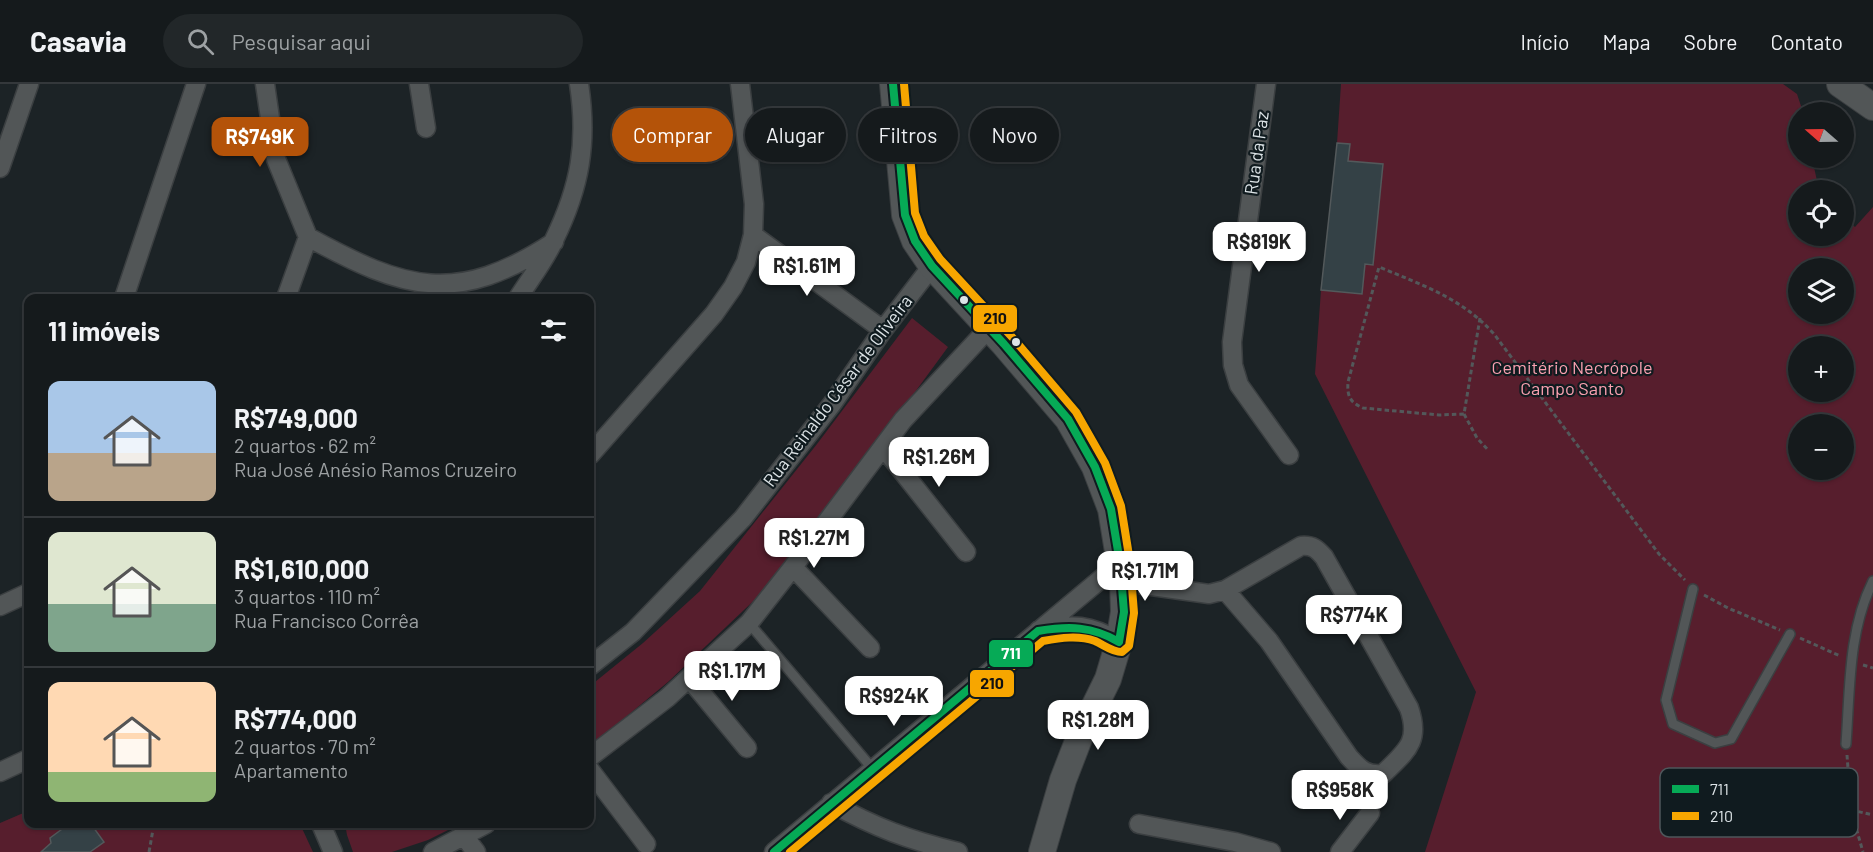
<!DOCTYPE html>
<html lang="pt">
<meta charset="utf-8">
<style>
:root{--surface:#151a1c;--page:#222729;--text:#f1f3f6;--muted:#9da1a3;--line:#34383b;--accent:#b45309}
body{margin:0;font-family:Barlow,sans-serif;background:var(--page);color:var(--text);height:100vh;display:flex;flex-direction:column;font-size:22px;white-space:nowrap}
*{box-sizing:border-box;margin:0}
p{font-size:20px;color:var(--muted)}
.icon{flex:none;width:33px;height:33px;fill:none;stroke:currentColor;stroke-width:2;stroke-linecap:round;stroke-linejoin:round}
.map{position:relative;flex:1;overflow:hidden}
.sheet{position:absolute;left:24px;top:210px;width:570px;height:534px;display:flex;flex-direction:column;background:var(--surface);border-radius:12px;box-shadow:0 2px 4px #0004,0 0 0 2px var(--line)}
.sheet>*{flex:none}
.guide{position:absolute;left:612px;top:24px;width:570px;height:54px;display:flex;gap:12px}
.needle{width:39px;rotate:290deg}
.buttons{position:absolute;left:1788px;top:18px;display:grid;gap:12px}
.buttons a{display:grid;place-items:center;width:66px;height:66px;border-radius:50%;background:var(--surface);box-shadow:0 2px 4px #0004,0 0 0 2px var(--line);font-size:30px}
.price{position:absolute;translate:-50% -51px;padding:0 14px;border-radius:12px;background:#fff;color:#222;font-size:20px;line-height:39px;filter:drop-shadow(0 2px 3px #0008)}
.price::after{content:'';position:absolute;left:50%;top:36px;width:18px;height:14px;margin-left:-9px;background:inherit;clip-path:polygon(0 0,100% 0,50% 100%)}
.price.selected{background:var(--accent);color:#fff}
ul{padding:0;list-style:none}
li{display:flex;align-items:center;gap:18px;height:150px;padding:0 24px}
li+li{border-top:2px solid var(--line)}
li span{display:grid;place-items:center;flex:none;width:168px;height:120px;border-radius:12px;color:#555}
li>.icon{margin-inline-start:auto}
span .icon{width:72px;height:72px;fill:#fffc;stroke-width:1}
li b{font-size:26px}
h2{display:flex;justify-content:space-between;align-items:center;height:72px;padding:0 24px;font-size:26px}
.pill{padding:0 21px;border-radius:27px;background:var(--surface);box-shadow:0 2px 4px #0004,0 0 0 2px var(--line);font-size:21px;line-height:54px}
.pill.selected{background:var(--accent);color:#fff}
header{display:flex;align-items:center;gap:36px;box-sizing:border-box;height:84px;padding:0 30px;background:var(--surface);border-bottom:2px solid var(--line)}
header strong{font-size:28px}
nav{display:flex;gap:33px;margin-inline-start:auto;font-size:21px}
.search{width:420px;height:54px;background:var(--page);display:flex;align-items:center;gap:15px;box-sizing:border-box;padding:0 21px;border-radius:33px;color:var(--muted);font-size:22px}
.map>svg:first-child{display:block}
.green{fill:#571e2d;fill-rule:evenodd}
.building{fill:#344146;stroke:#53595b;stroke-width:1.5}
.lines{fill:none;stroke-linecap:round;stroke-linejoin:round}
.lane-casing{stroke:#3b3f41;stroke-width:12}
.street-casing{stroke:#3b3f41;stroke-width:21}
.secondary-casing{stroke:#3b3f41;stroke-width:28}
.path{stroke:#53585a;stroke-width:3;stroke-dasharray:4.5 3;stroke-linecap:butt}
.lane{stroke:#525657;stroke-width:9}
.street{stroke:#525657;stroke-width:18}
.secondary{stroke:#525657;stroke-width:26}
.bus-1-casing{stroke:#101b1f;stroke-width:12}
.bus-2-casing{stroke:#101b1f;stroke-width:12}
.bus-1{stroke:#06aa56;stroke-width:8}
.bus-2{stroke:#f7a600;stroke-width:8}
.bus-dot{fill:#dde4e7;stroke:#101b1f;stroke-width:2}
.labels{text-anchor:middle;stroke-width:4.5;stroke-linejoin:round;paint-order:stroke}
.street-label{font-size:18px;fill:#dde4e7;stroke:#101b1f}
.park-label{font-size:18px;fill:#fba1b1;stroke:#101b1f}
.key{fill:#101b1f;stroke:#4e575b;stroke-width:1.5}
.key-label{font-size:16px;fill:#dde4e7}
.line-badge{stroke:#101b1f;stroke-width:2}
.badge-label{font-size:16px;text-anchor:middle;font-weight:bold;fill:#fff}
.pale-badge-label{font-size:16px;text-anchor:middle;font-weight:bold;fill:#111}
</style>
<header>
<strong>Casavia</strong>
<div class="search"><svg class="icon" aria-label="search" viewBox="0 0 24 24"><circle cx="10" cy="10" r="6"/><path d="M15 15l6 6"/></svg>Pesquisar aqui</div>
<nav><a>Início</a><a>Mapa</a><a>Sobre</a><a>Contato</a></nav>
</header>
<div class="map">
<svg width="1873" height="768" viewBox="0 0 1873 768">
<rect width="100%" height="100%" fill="#1c2326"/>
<path class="green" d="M1341,0H1783L1797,10L1803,28H1798V74H1812L1819,106H1798V152H1844V134L1855,143L1873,123V768H1425L1476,608L1315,290L1321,206L1362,210L1365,180L1373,181L1383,81L1348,77L1350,60L1337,59ZM1798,184H1844V230H1798ZM1798,262H1844V308H1798ZM1798,340H1844V386H1798Z
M912,234L948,263L781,491L668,598L604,651L590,660V602L643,559L700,507L817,360Z
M28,727V740H300L313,768H0V739Z
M345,740H460L428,756L392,768H353L347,751Z"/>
<path class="building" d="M1337,59L1350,60L1348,77L1383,80L1373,181L1365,180L1362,210L1321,206Z
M69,740H91L104,758L90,768H41L51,759L50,754Z"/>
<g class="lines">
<defs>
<path id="lane" d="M1693,505L1666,616L1673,640L1715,659L1731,655L1790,550
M749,539L872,684
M1846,660C1850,606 1848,547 1873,497"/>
<path id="street" d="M265,0L276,75L308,153L286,214
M419,0L426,44
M1266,0L1232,258L1233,281L1239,301L1289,371
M0,84L29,0
M753,151L883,246
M308,153C405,206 456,222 554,158
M124,214L196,0
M518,214C530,195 545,176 554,156C580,103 588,59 579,0
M883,363L966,468
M590,371L714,230L733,203L746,178L753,151L754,120L740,0
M793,483L870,564
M1123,498L1209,510L1225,506L1301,462C1313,461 1317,465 1324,473L1409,624C1421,658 1406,667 1383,690C1366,692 1360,685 1349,673L1269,557L1225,506
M0,522L28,509
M1039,546C1073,540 1090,540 1119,558
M590,582L633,548L743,434L832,320L883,246L932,182
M689,594L747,664
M590,673L667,614L749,539L793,483L903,336L989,244
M590,686L646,760
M0,688L28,675
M831,719C876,744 909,756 958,768
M321,740L333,768
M1139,740L1235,758L1271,768
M464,752L476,768
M433,768L486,740
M774,768L1120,479
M1340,768L1370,729"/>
<path id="secondary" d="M893,0L905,131L915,157L932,182L1004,260L1068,335L1095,383L1111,425L1123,498L1124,528L1119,558L1108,595L1080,652L1063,696L1042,768
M1840,0L1873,23"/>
</defs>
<use href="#lane" class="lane-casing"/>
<use href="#street" class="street-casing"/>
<use href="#secondary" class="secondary-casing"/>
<path class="path" d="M1480,234L1464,330L1439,331L1363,324C1350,318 1347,313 1348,298L1379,183C1422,201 1462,214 1494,250L1659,470L1685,496
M1464,330L1477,354L1489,367
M1704,511L1728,524L1780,546
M1800,554L1840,572
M1863,581L1873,584
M1847,671L1851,726L1863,768
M1851,726L1873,731
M149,768L154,740"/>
<use href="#lane" class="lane"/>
<use href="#street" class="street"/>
<use href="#secondary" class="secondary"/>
<defs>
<path id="bus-1" d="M774,768L1038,547C1069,542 1092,542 1119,558L1124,528L1120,479L1111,425L1095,383L1068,335L1004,260L932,182L915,157L905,131L893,0"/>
<path id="bus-2" d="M790,768L1043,557C1060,554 1078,551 1095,557C1104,561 1112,568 1122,568L1129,562L1134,529L1130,478L1121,422L1105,379L1076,328L1012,253L940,175L924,152L915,129L904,0"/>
</defs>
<use href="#bus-1" class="bus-1-casing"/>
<use href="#bus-2" class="bus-2-casing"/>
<use href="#bus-1" class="bus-1"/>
<use href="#bus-2" class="bus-2"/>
</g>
<g class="bus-dot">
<circle cx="964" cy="216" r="5"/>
<circle cx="1016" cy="258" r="5"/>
</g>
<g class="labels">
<g class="street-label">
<text transform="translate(1257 69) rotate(-82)" y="6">Rua da Paz</text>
<text transform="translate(838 307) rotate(-53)" y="6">Rua Reinaldo César de Oliveira</text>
</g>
<g class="park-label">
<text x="1572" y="290">Cemitério Necrópole<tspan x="1572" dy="21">Campo Santo</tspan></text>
</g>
</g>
<rect x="1660" y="684" width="198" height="69" rx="9" class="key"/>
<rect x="1672" y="701" width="27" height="8" fill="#06aa56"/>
<rect x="1672" y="728" width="27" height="8" fill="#f7a600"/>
<g class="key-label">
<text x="1710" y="711">711</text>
<text x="1710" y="738">210</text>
</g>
<g class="line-badge">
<rect x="972" y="220" width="46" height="29" rx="6" fill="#f7a600"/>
<rect x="988" y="555" width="46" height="29" rx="6" fill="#06aa56"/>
<rect x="969" y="585" width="46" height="29" rx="6" fill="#f7a600"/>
</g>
<g class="badge-label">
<text x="1011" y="575">711</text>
</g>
<g class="pale-badge-label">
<text x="995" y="240">210</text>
<text x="992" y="605">210</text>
</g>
</svg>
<div class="buttons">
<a><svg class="needle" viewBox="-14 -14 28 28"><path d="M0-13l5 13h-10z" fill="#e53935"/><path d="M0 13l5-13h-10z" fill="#9da1a3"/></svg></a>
<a><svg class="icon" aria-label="locate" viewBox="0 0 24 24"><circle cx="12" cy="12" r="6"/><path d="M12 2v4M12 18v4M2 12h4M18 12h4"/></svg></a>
<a><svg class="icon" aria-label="layers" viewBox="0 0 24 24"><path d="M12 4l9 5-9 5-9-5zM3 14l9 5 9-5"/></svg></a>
<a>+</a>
<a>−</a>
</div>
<b class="price selected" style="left:260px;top:84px">R$749K</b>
<b class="price" style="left:1259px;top:189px">R$819K</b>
<b class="price" style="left:807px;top:213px">R$1.61M</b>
<b class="price" style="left:939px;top:404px">R$1.26M</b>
<b class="price" style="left:814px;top:485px">R$1.27M</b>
<b class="price" style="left:1145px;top:518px">R$1.71M</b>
<b class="price" style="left:1354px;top:562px">R$774K</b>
<b class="price" style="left:732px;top:618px">R$1.17M</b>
<b class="price" style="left:894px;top:643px">R$924K</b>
<b class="price" style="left:1098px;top:667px">R$1.28M</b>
<b class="price" style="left:1340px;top:737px">R$958K</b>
<div class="guide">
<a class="pill selected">Comprar</a>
<a class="pill">Alugar</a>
<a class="pill">Filtros</a>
<a class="pill">Novo</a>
</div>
<section class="sheet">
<h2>11 imóveis<svg class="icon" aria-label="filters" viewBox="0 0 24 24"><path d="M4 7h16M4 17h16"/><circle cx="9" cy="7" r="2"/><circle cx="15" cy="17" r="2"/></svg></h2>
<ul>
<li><span style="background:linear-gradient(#a9c7e8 60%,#b9a48a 0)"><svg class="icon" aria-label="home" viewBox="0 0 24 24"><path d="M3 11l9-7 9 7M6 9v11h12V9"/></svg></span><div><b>R$749,000</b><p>2 quartos · 62 m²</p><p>Rua José Anésio Ramos Cruzeiro</p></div></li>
<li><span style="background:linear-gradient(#dfe7d0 60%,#7fa58c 0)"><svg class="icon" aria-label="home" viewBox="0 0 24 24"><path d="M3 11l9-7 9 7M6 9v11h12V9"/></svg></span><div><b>R$1,610,000</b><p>3 quartos · 110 m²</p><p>Rua Francisco Corrêa</p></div></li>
<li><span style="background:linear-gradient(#ffd9b3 75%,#8fb573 0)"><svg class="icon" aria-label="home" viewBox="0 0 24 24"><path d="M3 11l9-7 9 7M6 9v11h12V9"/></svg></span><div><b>R$774,000</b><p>2 quartos · 70 m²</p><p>Apartamento</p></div></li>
</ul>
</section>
</div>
